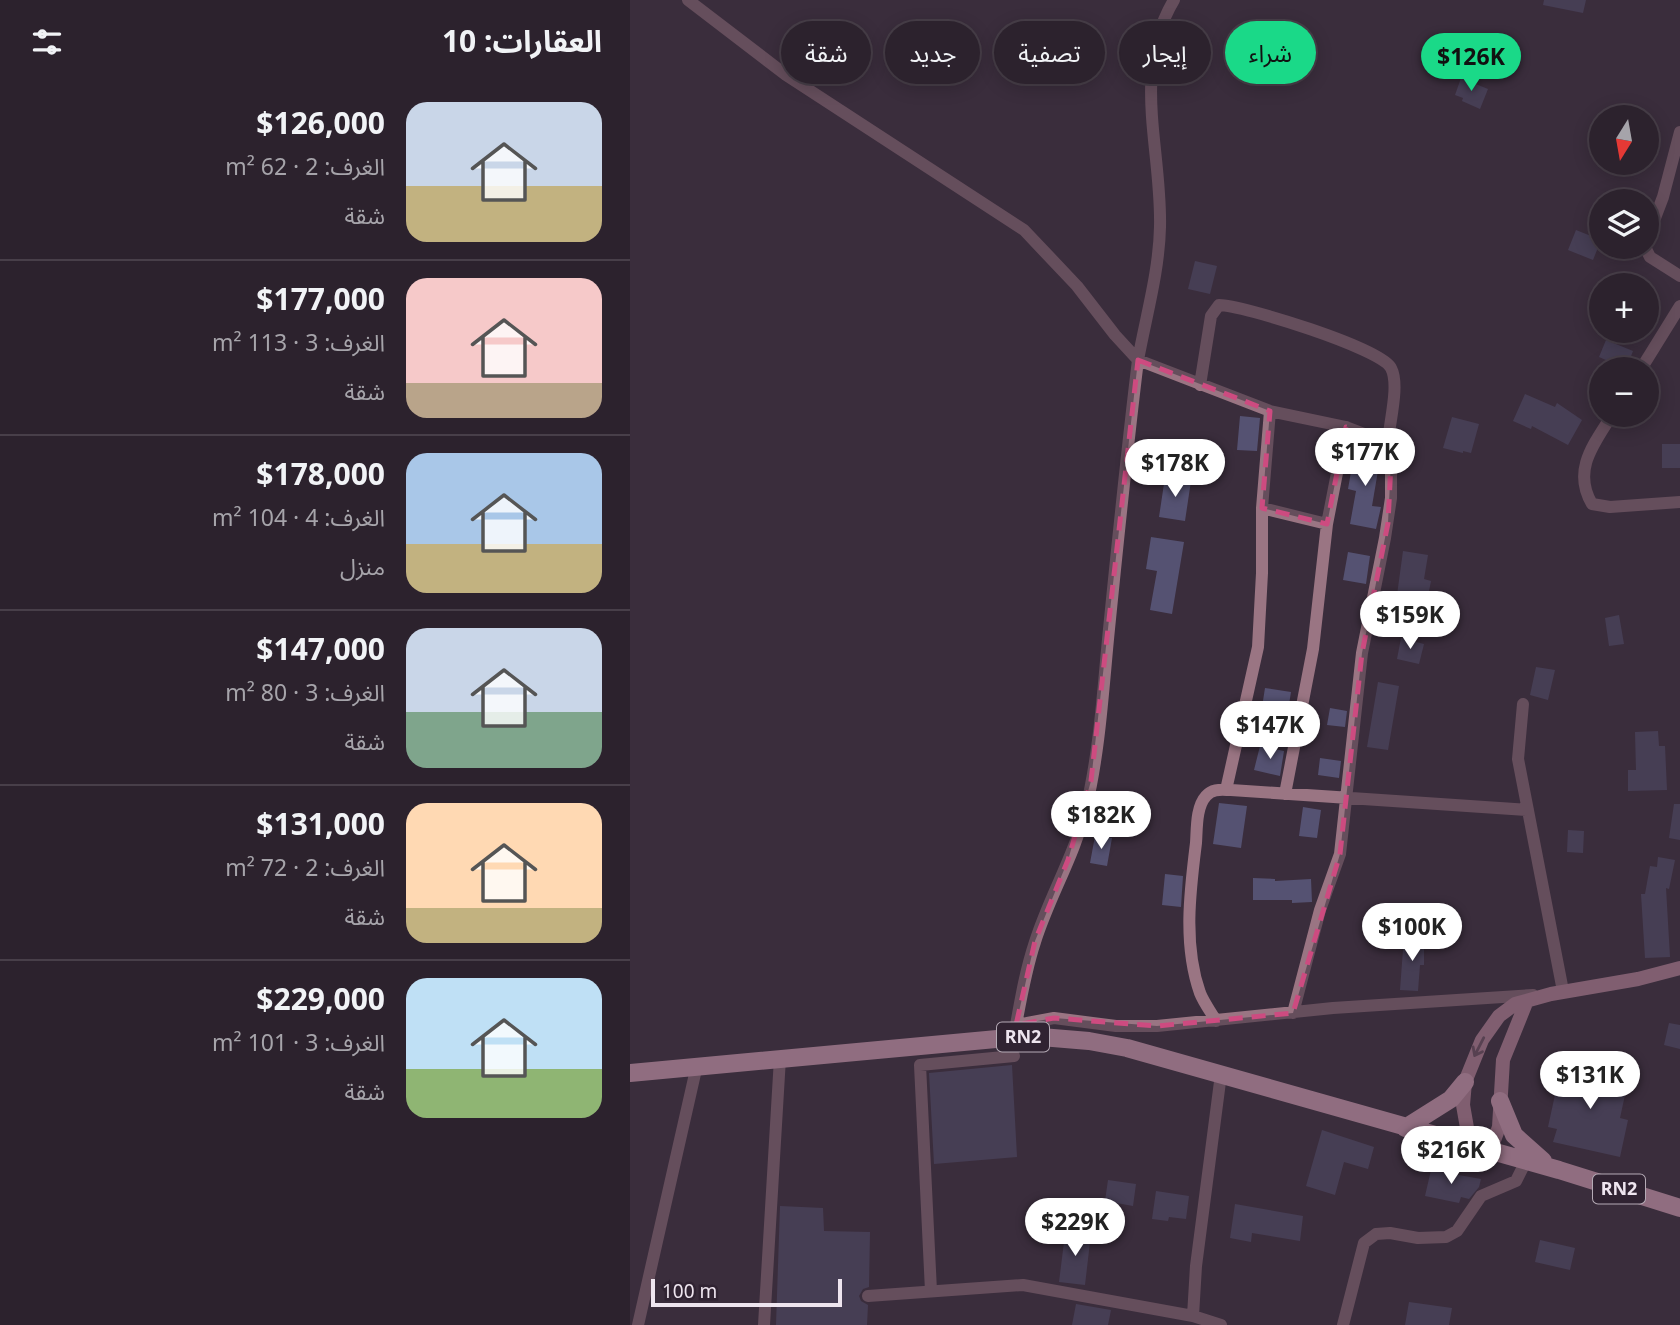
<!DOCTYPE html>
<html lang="ar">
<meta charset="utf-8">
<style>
:root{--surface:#2c222d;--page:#342a35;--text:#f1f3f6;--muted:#a6a4aa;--line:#483f49;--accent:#1ad988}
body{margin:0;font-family:"Noto Sans","Noto Sans Arabic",sans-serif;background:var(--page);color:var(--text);direction:rtl;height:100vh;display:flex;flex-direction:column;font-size:26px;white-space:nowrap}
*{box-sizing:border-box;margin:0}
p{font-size:23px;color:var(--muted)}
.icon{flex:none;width:38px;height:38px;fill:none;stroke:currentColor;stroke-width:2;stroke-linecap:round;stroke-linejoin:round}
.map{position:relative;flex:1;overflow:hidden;direction:ltr}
.drawer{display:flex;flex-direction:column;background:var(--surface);width:630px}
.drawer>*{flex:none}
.banner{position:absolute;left:21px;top:21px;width:665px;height:63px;direction:rtl;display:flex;gap:14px}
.needle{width:46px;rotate:191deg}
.fabs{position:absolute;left:959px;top:105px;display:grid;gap:14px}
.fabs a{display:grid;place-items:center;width:70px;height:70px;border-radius:50%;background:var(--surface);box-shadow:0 4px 18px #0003,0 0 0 2px var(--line);font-size:35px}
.scale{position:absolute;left:21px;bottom:18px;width:191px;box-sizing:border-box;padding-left:7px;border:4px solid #eee5ef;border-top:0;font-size:19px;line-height:24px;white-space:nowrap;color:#eee5ef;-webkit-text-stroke:5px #302332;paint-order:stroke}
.price{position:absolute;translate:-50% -60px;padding:0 16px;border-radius:24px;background:#fff;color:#222;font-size:23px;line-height:46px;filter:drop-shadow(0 2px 4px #0008)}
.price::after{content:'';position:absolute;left:50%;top:42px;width:21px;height:16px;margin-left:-10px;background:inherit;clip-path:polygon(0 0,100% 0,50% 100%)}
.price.active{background:var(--accent);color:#111}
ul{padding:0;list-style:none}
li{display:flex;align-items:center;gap:21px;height:175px;padding:0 28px}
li+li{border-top:2px solid var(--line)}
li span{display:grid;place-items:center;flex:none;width:196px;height:140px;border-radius:21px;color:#555}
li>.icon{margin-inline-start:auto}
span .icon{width:84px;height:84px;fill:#fffc;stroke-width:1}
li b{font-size:30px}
h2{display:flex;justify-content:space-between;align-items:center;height:84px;padding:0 28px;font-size:30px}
.tag{padding:0 24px;border-radius:32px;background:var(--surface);box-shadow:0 4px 18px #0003,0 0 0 2px var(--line);font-size:24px;line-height:63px}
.tag.active{background:var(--accent);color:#111}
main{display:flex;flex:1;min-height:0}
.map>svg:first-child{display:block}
.building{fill:#555272}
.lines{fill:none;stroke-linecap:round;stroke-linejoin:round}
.minor{stroke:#9a7583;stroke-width:12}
.secondary{stroke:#d49ab0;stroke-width:14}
.primary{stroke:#f8bbd3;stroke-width:18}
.oneway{stroke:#7a596b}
.marked{fill:none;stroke:#cd4b80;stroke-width:5;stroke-dasharray:14 9;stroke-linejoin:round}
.labels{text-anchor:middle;stroke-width:5;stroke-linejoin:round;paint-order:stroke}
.shield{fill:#302332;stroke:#b5abb6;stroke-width:2}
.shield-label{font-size:18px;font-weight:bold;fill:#eee5ef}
</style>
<main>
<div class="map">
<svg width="1050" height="1325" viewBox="0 0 1050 1325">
<rect width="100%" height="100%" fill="#3a2d3c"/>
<path class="building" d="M914,0H956L953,13L913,5Z
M831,78L858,89L850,109L832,101L833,98L825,95Z
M946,230L971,240L963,260L938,250Z
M565,261L587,266L580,294L558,289Z
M976,340L1003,351L996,369L969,357Z
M895,394L925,407L927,403L952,420L938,445L902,426L901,429L883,421Z
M610,416L630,418L627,451L607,450Z
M822,417L849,424L841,453L833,451V453L813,448Z
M1032,444H1050V468H1032Z
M725,449L751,453L742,506L751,507L746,529L720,524L726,491L718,489Z
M535,477L561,481L555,521L529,517Z
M521,537L554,542L542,614L520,610L527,571L516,569Z
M773,551L798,555L794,579L801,581L797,601L767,595Z
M718,552L740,556L736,584L713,580Z
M989,615L994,644L979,646L975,618Z
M771,638L794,644L789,664L767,659Z
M906,667L925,670L918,700L900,695Z
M748,682L769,686L758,750L737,747Z
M635,688L661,692L658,711L632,707Z
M700,708L717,711L715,727L697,725Z
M1028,731L1029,746H1035L1037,790L998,791V770H1006L1005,732Z
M630,746L654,751L650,776L624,770Z
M690,758L711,761L709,778L688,775Z
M589,803L617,806L611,848L583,844Z
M1044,804H1050V840L1039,838Z
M673,807L691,810L687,838L669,836Z
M938,830L954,831L953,853L937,852Z
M465,836L482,838L477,866L460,863Z
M1028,857L1045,860L1039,889L1036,888L1040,957L1015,958L1011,894H1015L1020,866L1027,867Z
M535,874L553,876L551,907L532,905Z
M623,878L645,879V881L681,879L682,902L662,903V900H623Z
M774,936L794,938V965H790L788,991L770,990Z
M1039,1023L1050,1025V1049L1034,1045Z
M953,1059L971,1063L969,1075L998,1081L990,1118L998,1120L990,1157L923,1142L927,1129L918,1127L928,1081L937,1083L940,1071L949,1073Z
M382,1065L387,1157L304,1164L299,1073Z
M692,1130L744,1147L738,1169L714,1162L705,1195L676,1186Z
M801,1170L851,1179L849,1187L839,1199L831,1197L829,1203L795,1196Z
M478,1180L506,1184L503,1206L475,1201Z
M526,1191L559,1196L556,1219L539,1217L538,1221L522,1219Z
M605,1204L673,1216L670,1241L622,1233L621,1242L600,1238Z
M150,1206L193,1208L194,1231L240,1232L239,1287L233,1289L229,1296L231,1301L238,1305L237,1325H146Z
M443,1229L456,1230L455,1242H460L455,1285L429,1282L435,1234L442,1235Z
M910,1240L945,1248L940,1270L905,1262Z
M779,1302L822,1308L819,1325H775Z
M446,1304L481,1310L478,1325H442Z"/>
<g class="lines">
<path class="minor" d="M58,0L156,75L394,230L447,286L485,335L508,360
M1017,239L1033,197L1050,132
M1015,247L1020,257L1050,276
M508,360C516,316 529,272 530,227C532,149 501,72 544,0
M1011,369L1050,306
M570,385L581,316L589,305C612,305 751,348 761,368C770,385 759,423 758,443
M982,415C964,444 942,470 962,504L980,507L1050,502
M632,508L697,524
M893,704L888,759L933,991
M596,790L628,647L632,573V508L640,411
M655,794L683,649L697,524L716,427
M586,1021C581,1012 574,1003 570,993C553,945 560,891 566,843C567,828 566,807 576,796C583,788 592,790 601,790L898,810
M386,1025C391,997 396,969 405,942C419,897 445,855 456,808C470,750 473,689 479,629C488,539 497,450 508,360L640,411L716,427L758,443L761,463V498L755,538L732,653L710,854L690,910L663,1013
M386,1030V1025L424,1018L486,1026H527L703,1008L903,995
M301,1291L290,1065L384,1056
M238,1296L393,1285L563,1316L566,1266L591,1074
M563,1316L591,1325
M8,1325L67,1065
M134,1325L150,1058
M713,1325L734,1243L746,1234L760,1233L788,1238L816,1237L827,1231L851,1196L886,1181L896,1161"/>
<path class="secondary" d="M840,1145L833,1105L835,1082L852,1040L869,1016L885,1004L921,994L1008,979L1050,968
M860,1151L869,1127L873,1060L896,1003"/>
<path class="primary" d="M0,1073L399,1036L459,1041L497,1048L929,1170L1050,1208
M870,1101L884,1135L913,1161
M775,1128L821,1099L835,1082"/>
</g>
<defs><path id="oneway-shaft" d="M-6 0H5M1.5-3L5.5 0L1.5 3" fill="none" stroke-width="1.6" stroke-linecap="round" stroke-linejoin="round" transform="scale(1.75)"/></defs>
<use class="oneway" href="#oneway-shaft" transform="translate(849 1047) rotate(117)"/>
<path d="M0 0H1050V1325H0ZM508,360L640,411L632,508L697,524L716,427L758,443L761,463L758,523L732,653L710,854L663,1013L527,1026L424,1018L386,1025L405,941L438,860L461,781Z" fill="#3a2d3c" fill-opacity=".55" fill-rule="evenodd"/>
<path class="marked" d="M508,360L640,411L632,508L697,524L716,427L758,443L761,463L758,523L732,653L710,854L663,1013L527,1026L424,1018L386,1025L405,941L438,860L461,781Z"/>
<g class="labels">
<g class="shield">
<rect x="367" y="1022.5" width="52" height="29" rx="5"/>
<rect x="963" y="1174.5" width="52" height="29" rx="5"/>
</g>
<g class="shield-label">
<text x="393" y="1043">RN2</text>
<text x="989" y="1195">RN2</text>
</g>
</g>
</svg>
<div class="fabs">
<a><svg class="needle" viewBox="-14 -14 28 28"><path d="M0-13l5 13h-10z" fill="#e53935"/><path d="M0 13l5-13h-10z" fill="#a6a4aa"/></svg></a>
<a><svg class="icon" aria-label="layers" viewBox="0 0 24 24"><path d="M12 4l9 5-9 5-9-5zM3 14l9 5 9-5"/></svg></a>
<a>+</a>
<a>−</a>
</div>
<div class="scale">100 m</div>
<b class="price active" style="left:841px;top:93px">$126K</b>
<b class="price" style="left:735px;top:488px">$177K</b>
<b class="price" style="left:545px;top:499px">$178K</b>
<b class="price" style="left:780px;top:651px">$159K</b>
<b class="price" style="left:640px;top:761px">$147K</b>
<b class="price" style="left:471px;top:851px">$182K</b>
<b class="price" style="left:782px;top:963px">$100K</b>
<b class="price" style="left:960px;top:1111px">$131K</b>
<b class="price" style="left:821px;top:1186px">$216K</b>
<b class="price" style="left:445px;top:1258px">$229K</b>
<div class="banner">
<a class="tag active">شراء</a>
<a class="tag">إيجار</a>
<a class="tag">تصفية</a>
<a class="tag">جديد</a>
<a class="tag">شقة</a>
</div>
</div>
<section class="drawer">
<h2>العقارات: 10<svg class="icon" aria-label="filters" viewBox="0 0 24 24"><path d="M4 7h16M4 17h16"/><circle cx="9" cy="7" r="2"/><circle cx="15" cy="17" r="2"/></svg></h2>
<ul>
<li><span style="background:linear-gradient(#c9d6e8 60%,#c2b280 0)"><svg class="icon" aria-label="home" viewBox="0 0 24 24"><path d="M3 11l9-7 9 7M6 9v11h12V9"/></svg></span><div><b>$126,000</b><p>الغرف: 2 · 62 m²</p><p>شقة</p></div></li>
<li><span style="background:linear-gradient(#f6c9c9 75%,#b9a48a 0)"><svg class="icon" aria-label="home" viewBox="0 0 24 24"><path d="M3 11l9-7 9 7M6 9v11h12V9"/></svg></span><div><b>$177,000</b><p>الغرف: 3 · 113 m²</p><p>شقة</p></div></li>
<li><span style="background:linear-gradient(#a9c7e8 65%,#c2b280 0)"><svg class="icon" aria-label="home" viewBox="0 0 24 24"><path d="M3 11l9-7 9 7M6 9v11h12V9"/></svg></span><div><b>$178,000</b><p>الغرف: 4 · 104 m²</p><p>منزل</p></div></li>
<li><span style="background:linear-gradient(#c9d6e8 60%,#7fa58c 0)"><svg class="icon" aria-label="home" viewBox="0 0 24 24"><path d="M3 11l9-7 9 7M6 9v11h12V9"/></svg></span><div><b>$147,000</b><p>الغرف: 3 · 80 m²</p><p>شقة</p></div></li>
<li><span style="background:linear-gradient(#ffd9b3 75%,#c2b280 0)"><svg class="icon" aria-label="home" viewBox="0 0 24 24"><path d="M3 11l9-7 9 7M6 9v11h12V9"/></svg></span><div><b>$131,000</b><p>الغرف: 2 · 72 m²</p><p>شقة</p></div></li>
<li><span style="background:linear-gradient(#bfe0f5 65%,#8fb573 0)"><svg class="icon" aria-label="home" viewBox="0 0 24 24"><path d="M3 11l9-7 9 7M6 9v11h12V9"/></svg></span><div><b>$229,000</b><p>الغرف: 3 · 101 m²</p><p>شقة</p></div></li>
</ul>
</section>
</main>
